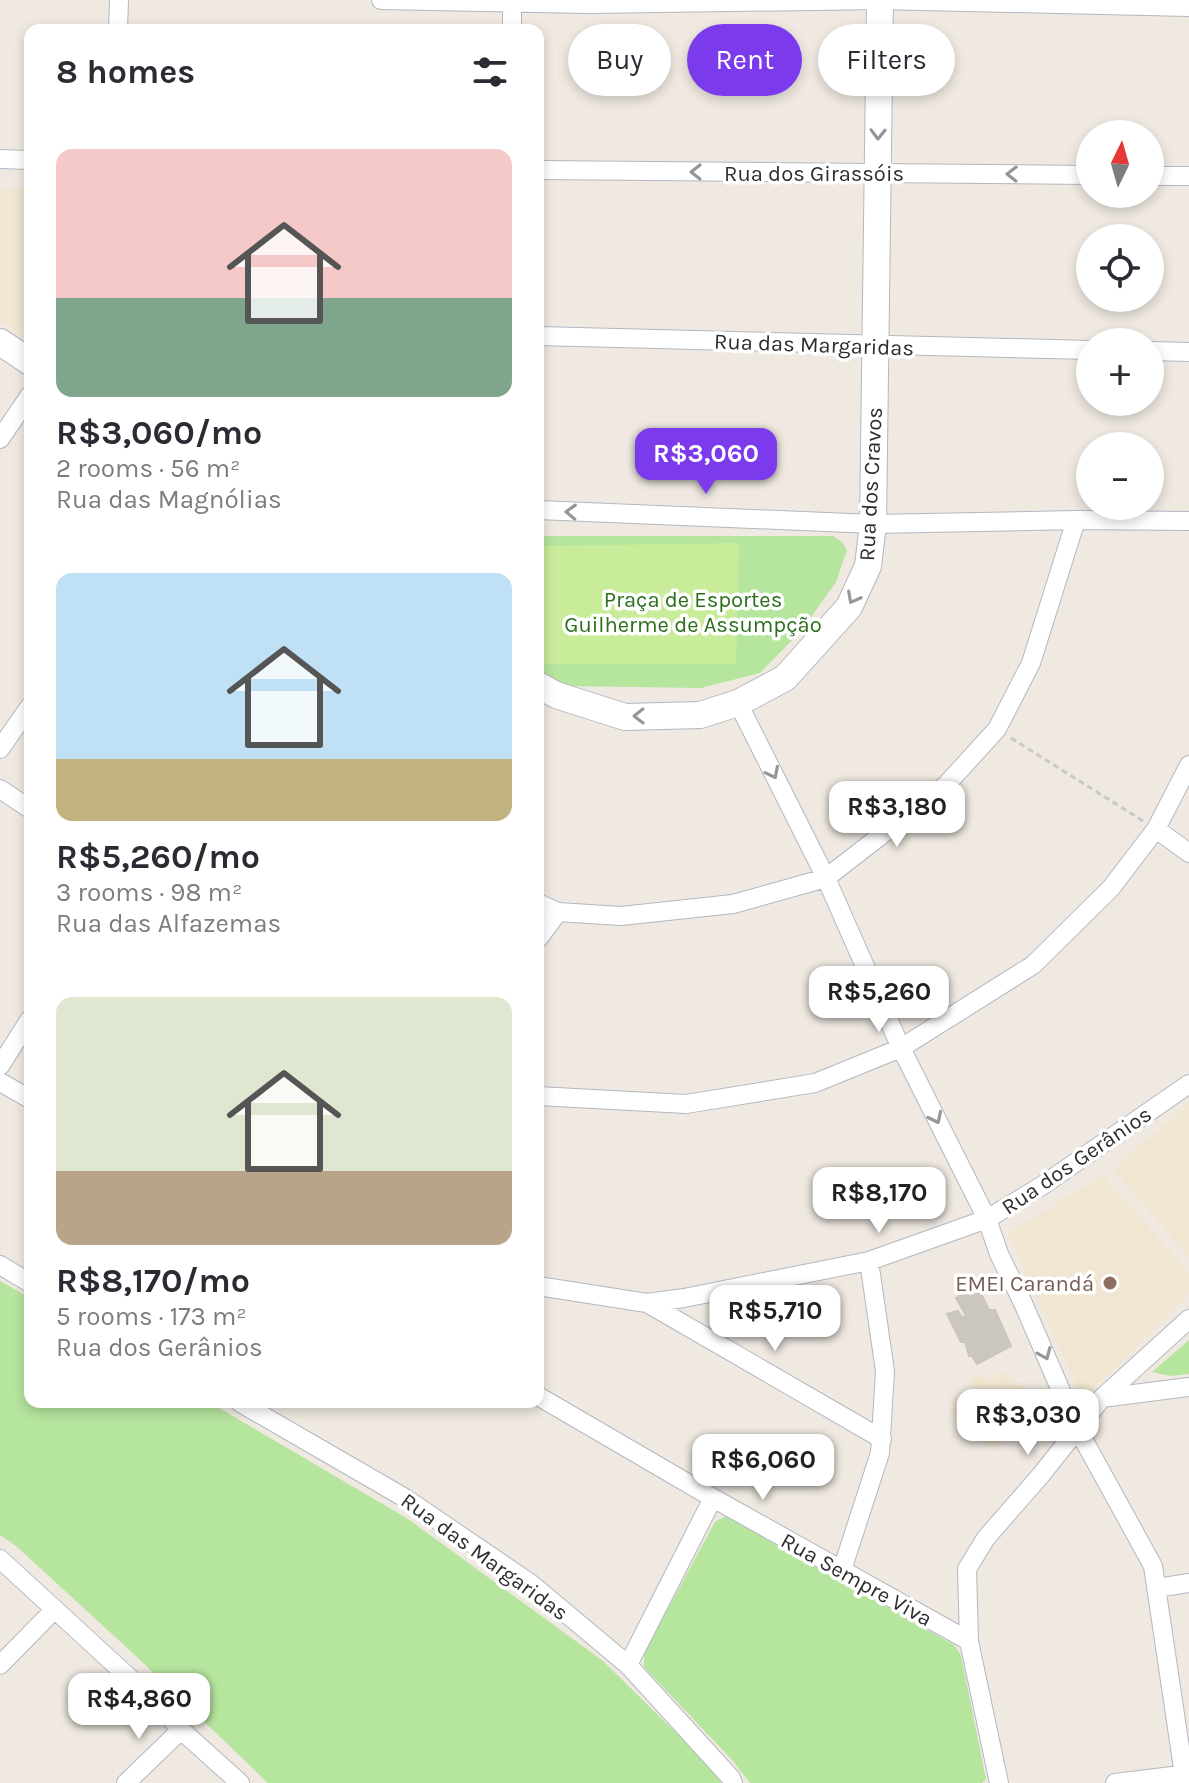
<!DOCTYPE html>
<meta charset="utf-8">
<style>
:root{--surface:#fff;--page:#f2f2f3;--text:#2b2b33;--muted:#7c7c81;--accent:#7c3aed}
body{margin:0;font-family:Karla,sans-serif;background:var(--page);color:var(--text);height:100vh;display:flex;flex-direction:column;font-size:30px;white-space:nowrap}
*{box-sizing:border-box;margin:0}
p{font-size:26px;color:var(--muted)}
.icon{flex:none;width:44px;height:44px;fill:none;stroke:currentColor;stroke-width:2;stroke-linecap:round;stroke-linejoin:round}
.map{position:relative;flex:1;overflow:hidden}
.side{position:absolute;left:24px;top:24px;width:520px;height:1384px;display:flex;flex-direction:column;background:var(--surface);border-radius:16px;box-shadow:0 4px 12px #0003}
.side>*{flex:none}
.hud{position:absolute;left:568px;top:24px;width:500px;height:72px;display:flex;gap:16px}
.needle{width:52px;rotate:5deg}
.controls{position:absolute;left:1076px;top:120px;display:grid;gap:16px}
.controls a{display:grid;place-items:center;width:88px;height:88px;border-radius:50%;background:var(--surface);box-shadow:0 4px 12px #0003;font-size:40px}
.price{position:absolute;translate:-50% -68px;padding:0 18px;border-radius:16px;background:#fff;color:#222;font-size:26px;line-height:52px;filter:drop-shadow(0 2px 4px #0008)}
.price::after{content:'';position:absolute;left:50%;top:48px;width:24px;height:18px;margin-left:-12px;background:inherit;clip-path:polygon(0 0,100% 0,50% 100%)}
.price.on{background:var(--accent);color:#fff}
ul{padding:0;list-style:none}
li{display:grid;align-content:center;gap:16px;height:424px;padding:0 32px}
li span{display:grid;place-items:center;height:248px;border-radius:16px;color:#555}
li>.icon{margin-inline-start:auto}
span .icon{width:144px;height:144px;fill:#fffc;stroke-width:1}
li b{font-size:34px}
h2{display:flex;justify-content:space-between;align-items:center;height:96px;padding:0 32px;font-size:34px}
.chip{padding:0 28px;border-radius:36px;background:var(--surface);box-shadow:0 4px 12px #0003;font-size:28px;line-height:72px}
.chip.on{background:var(--accent);color:#fff}
.map>svg:first-child{display:block}
.education{fill:#f0e6d1}
.green{fill:#b6e59e}
.pitch{fill:#c9ec9a}
.building{fill:#cbc7bf;stroke:#cbc5ba;stroke-width:2}
.lines{fill:none;stroke-linecap:round;stroke-linejoin:round}
.street-casing{stroke:#b4b7c1;stroke-width:20}
.secondary-casing{stroke:#b4b7c1;stroke-width:28}
.path{stroke:#c9c9c9;stroke-width:3;stroke-dasharray:6 4;stroke-linecap:butt}
.street{stroke:#fff;stroke-width:18}
.secondary{stroke:#fff;stroke-width:26}
.oneway{stroke:#969696}
.education-dot{fill:#8d6e63;stroke:#fff;stroke-width:3}
.labels{text-anchor:middle;stroke-width:7;stroke-linejoin:round;paint-order:stroke}
.street-label{font-size:22px;fill:#2e2e2e;stroke:#fff}
.park-label{font-size:22px;fill:#2c6e1b;stroke:#fff}
.education-label{font-size:22px;fill:#785e54;stroke:#fff;text-anchor:end}
</style>
<div class="map">
<svg width="1189" height="1783" viewBox="0 0 1189 1783">
<rect width="100%" height="100%" fill="#efe9e1"/>
<path class="education" d="M30,189V341L0,321V190Z
M1189,1104V1257L1113,1169Z
M1103,1176L1189,1272V1293L1083,1400L1008,1233Z
M1001,1370L1028,1392L1020,1405L1036,1417L1021,1430L1006,1419L997,1431L1006,1438L994,1450L950,1414L955,1406L950,1403L955,1397L961,1401L971,1391L969,1385L978,1374L992,1381Z"/>
<path class="green" d="M538,536H833L842,542L847,550L836,582L801,631L760,673L701,688L566,686L538,675Z
M0,1281L30,1298V1402H209L408,1519L603,1661L714,1770L721,1783H268L137,1657L16,1546L0,1535Z
M1189,1340V1374L1171,1376L1152,1372Z
M726,1516L954,1645L961,1655L986,1779L982,1783H750L733,1761L644,1667V1653L715,1522Z"/>
<path class="pitch" d="M739,543L736,664H540L543,546Z"/>
<path class="building" d="M977,1286L989,1310H995L1011,1346L977,1364L972,1356H969L965,1342H961L947,1314L958,1311L962,1318L966,1315L956,1298Z"/>
<g class="lines">
<defs>
<path id="street" d="M381,0L590,4L880,0L1189,7
M512,0V30
M118,30L119,0
M0,159L30,160
M538,170L1090,175
M1150,176H1189
M538,336L1090,350
M1150,351L1189,352
M0,439L30,395
M538,510L873,524L1076,520L1189,521
M738,703L826,878L901,1048L987,1219L999,1254L1023,1303L1077,1428L1153,1566L1184,1775
M0,749L30,706
M0,789L30,809
M1156,829L1189,853
M538,903L558,912L621,916L733,904L826,878L946,785L997,729L1031,663L1076,520
M538,939L558,912
M0,1066L30,1019
M0,1082L30,1099
M538,1096L686,1104L815,1083L901,1048L1033,965L1111,888L1156,829L1189,765
M0,1265L30,1283
M538,1286L647,1303L684,1298L869,1261L987,1219L1043,1185L1189,1084
M647,1303L882,1439
M538,1396L713,1498L969,1641
M1102,1398L1189,1387
M239,1402L405,1498L530,1583L628,1665L731,1778L733,1783
M0,1559L159,1705L181,1730L240,1783
M842,1570L880,1453L885,1371L869,1261
M1157,1588L1189,1583
M0,1665L55,1609
M628,1665L713,1498
M126,1783L181,1730
M999,1783L969,1641L967,1569L986,1538L1041,1475L1102,1398L1189,1319
M1115,1783L1189,1774"/>
<path id="secondary" d="M0,342L30,362
M538,685L556,695L625,717L700,715L738,703L785,678L849,607L868,566L873,524L880,0"/>
</defs>
<use href="#street" class="street-casing"/>
<use href="#secondary" class="secondary-casing"/>
<path class="path" d="M1011,738L1143,821"/>
<use href="#street" class="street"/>
<use href="#secondary" class="secondary"/>
</g>
<defs><path id="oneway-chevron" d="M-2-3.5L2.5 0L-2 3.5" fill="none" stroke-width="1.6" stroke-linecap="round" stroke-linejoin="round" transform="scale(2)"/></defs>
<g class="oneway">
<use href="#oneway-chevron" transform="translate(878 134) rotate(91)"/>
<use href="#oneway-chevron" transform="translate(696 172) rotate(-180)"/>
<use href="#oneway-chevron" transform="translate(1012 174) rotate(-179)"/>
<use href="#oneway-chevron" transform="translate(571 512) rotate(-178)"/>
<use href="#oneway-chevron" transform="translate(853 598) rotate(118)"/>
<use href="#oneway-chevron" transform="translate(639 716) rotate(179)"/>
<use href="#oneway-chevron" transform="translate(773 773) rotate(63)"/>
<use href="#oneway-chevron" transform="translate(936 1118) rotate(64)"/>
<use href="#oneway-chevron" transform="translate(1045 1354) rotate(67)"/>
</g>
<circle class="education-dot" cx="1110" cy="1283" r="8"/>
<g class="labels">
<g class="street-label">
<text x="814" y="181">Rua dos Girassóis</text>
<text transform="translate(814 344) rotate(2)" y="8">Rua das Margaridas</text>
<text transform="translate(870 484) rotate(-87)" y="8">Rua dos Cravos</text>
<text transform="translate(1076 1160) rotate(-34)" y="8">Rua dos Gerânios</text>
<text transform="translate(485 1556) rotate(36)" y="8">Rua das Margaridas</text>
<text transform="translate(857 1579) rotate(29)" y="8">Rua Sempre Viva</text>
</g>
<g class="park-label">
<text x="693" y="607">Praça de Esportes<tspan x="693" dy="25">Guilherme de Assumpção</tspan></text>
</g>
<g class="education-label">
<text x="1094" y="1291">EMEI Carandá</text>
</g>
</g>
</svg>
<div class="controls">
<a><svg class="needle" viewBox="-14 -14 28 28"><path d="M0-13l5 13h-10z" fill="#e53935"/><path d="M0 13l5-13h-10z" fill="#7c7c81"/></svg></a>
<a><svg class="icon" aria-label="locate" viewBox="0 0 24 24"><circle cx="12" cy="12" r="6"/><path d="M12 2v4M12 18v4M2 12h4M18 12h4"/></svg></a>
<a>+</a>
<a>−</a>
</div>
<b class="price on" style="left:706px;top:496px">R$3,060</b>
<b class="price" style="left:897px;top:849px">R$3,180</b>
<b class="price" style="left:879px;top:1034px">R$5,260</b>
<b class="price" style="left:879px;top:1235px">R$8,170</b>
<b class="price" style="left:775px;top:1353px">R$5,710</b>
<b class="price" style="left:1028px;top:1457px">R$3,030</b>
<b class="price" style="left:763px;top:1502px">R$6,060</b>
<b class="price" style="left:139px;top:1741px">R$4,860</b>
<div class="hud">
<a class="chip">Buy</a>
<a class="chip on">Rent</a>
<a class="chip">Filters</a>
</div>
<section class="side">
<h2>8 homes<svg class="icon" aria-label="filters" viewBox="0 0 24 24"><path d="M4 7h16M4 17h16"/><circle cx="9" cy="7" r="2"/><circle cx="15" cy="17" r="2"/></svg></h2>
<ul>
<li><span style="background:linear-gradient(#f6c9c9 60%,#7fa58c 0)"><svg class="icon" aria-label="home" viewBox="0 0 24 24"><path d="M3 11l9-7 9 7M6 9v11h12V9"/></svg></span><div><b>R$3,060/mo</b><p>2 rooms · 56 m²</p><p>Rua das Magnólias</p></div></li>
<li><span style="background:linear-gradient(#bfe0f5 75%,#c2b280 0)"><svg class="icon" aria-label="home" viewBox="0 0 24 24"><path d="M3 11l9-7 9 7M6 9v11h12V9"/></svg></span><div><b>R$5,260/mo</b><p>3 rooms · 98 m²</p><p>Rua das Alfazemas</p></div></li>
<li><span style="background:linear-gradient(#dfe7d0 70%,#b9a48a 0)"><svg class="icon" aria-label="home" viewBox="0 0 24 24"><path d="M3 11l9-7 9 7M6 9v11h12V9"/></svg></span><div><b>R$8,170/mo</b><p>5 rooms · 173 m²</p><p>Rua dos Gerânios</p></div></li>
</ul>
</section>
</div>
